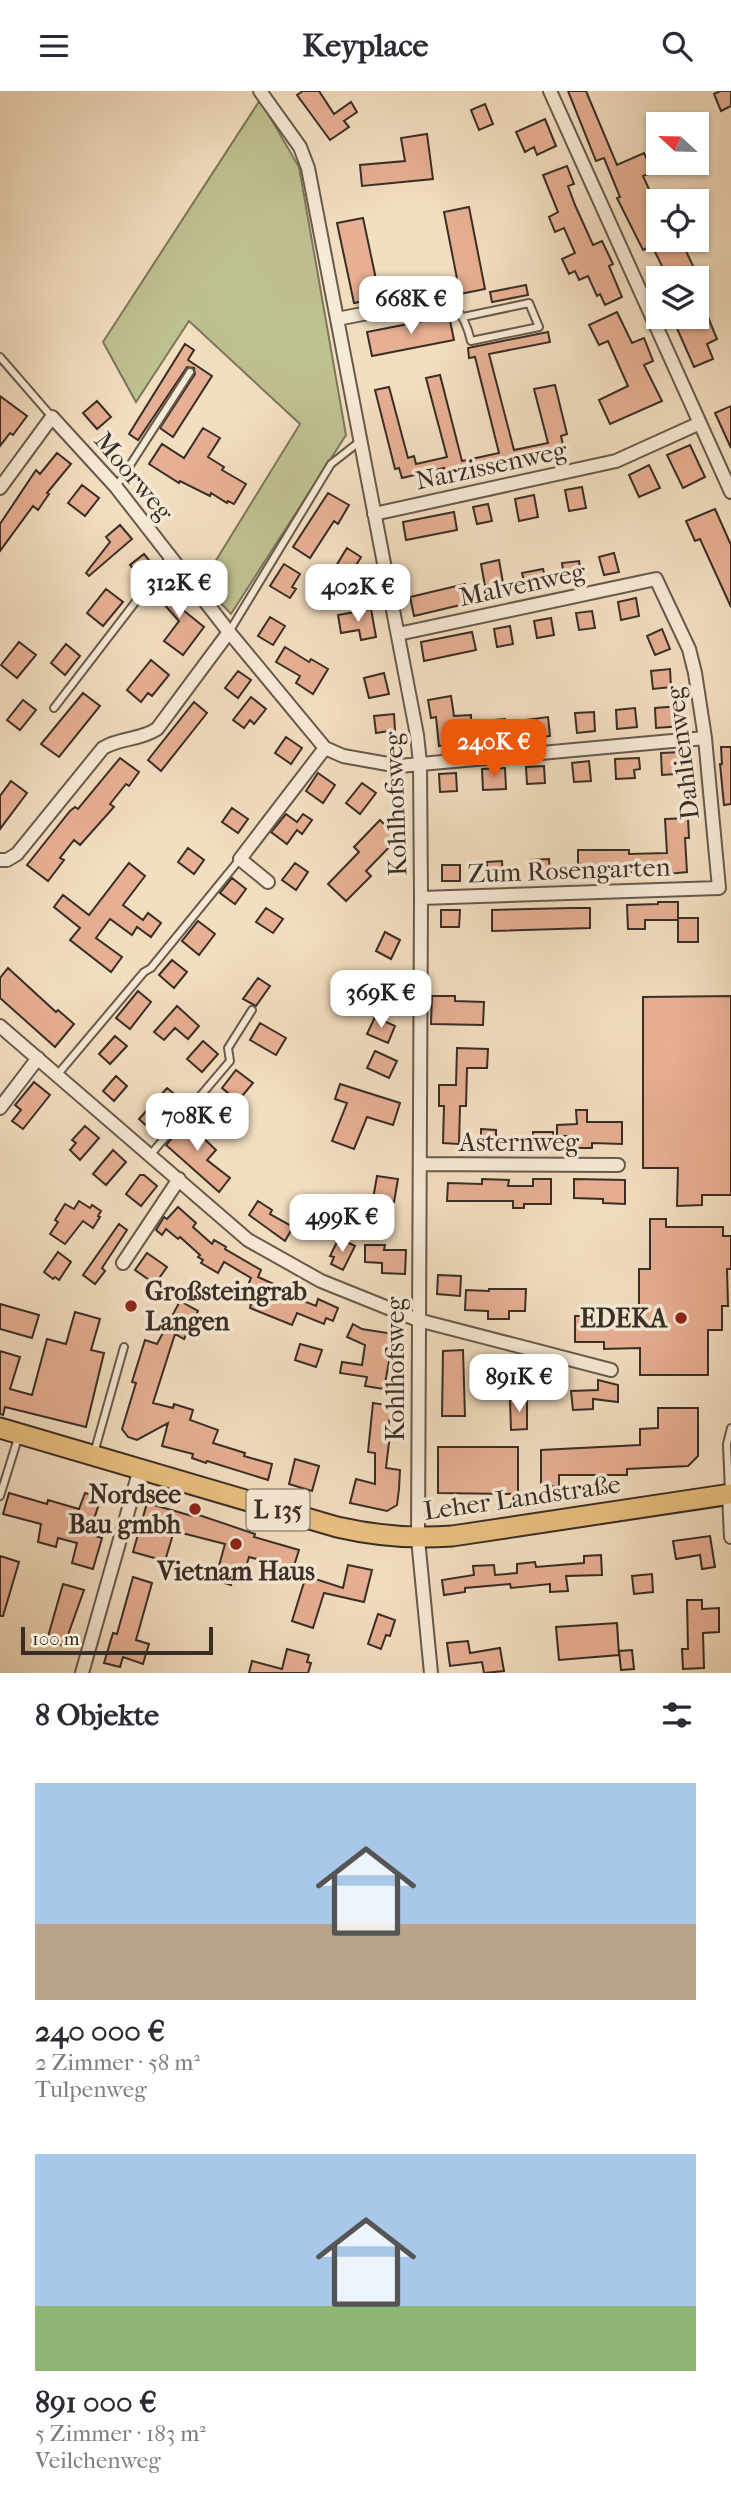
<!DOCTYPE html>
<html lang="de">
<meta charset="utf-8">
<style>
:root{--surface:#fff;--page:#f2f2f3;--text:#2b2b33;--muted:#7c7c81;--accent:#ea580c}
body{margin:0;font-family:"IM FELL French Canon",serif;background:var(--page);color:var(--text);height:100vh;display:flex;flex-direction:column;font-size:26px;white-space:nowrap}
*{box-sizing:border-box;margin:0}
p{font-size:23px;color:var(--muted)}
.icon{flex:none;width:38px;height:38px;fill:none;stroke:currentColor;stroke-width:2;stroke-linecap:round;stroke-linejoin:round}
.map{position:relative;height:1582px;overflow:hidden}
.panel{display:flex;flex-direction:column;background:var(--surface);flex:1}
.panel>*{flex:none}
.needle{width:46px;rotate:292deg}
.fabs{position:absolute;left:646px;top:21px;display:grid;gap:14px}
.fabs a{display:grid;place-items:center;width:63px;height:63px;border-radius:0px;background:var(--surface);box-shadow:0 2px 5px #0004;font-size:35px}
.scale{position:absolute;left:21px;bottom:18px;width:192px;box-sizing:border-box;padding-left:7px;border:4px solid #382e26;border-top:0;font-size:19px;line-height:24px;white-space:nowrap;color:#382e26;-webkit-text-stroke:5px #f7ead6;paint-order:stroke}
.price{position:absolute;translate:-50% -60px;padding:0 16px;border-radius:14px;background:#fff;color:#222;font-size:23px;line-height:46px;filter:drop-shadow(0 2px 4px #0008)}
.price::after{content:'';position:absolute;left:50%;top:42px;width:21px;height:16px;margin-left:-10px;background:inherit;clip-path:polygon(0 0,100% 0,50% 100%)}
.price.selected{background:var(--accent);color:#fff}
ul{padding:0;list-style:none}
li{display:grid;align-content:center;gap:14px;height:371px;padding:0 35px}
li span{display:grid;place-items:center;height:217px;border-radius:0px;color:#555}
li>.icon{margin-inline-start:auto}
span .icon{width:126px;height:126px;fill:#fffc;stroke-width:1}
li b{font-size:30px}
h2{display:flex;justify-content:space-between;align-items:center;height:84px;padding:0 35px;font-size:30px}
header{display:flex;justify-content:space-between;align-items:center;height:91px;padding:0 35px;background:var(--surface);font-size:32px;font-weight:800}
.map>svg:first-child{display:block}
.green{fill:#bfc090;stroke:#7c775b;stroke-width:2}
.building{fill:#e7af93;stroke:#382e26;stroke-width:2}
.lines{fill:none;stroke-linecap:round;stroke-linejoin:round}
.service-casing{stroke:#675a4c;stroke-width:10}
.minor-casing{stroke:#675a4c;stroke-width:16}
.primary-casing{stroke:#382e26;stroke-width:23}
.service{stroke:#f7ead6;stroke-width:6}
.minor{stroke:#f7ead6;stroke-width:12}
.primary{stroke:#eabf80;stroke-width:19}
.poi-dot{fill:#8f2418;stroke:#f7ead6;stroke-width:2.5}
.labels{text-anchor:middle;stroke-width:7;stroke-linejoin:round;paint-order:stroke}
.shield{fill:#f7ead6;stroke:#71665b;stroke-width:2}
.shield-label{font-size:24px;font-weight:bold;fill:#382e26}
.street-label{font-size:26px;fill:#382e26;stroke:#f7ead6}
.poi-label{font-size:26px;font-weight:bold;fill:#382e26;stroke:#f7ead6;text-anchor:end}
</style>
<header><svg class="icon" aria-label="menu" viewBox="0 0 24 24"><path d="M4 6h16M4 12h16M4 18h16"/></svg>Keyplace<svg class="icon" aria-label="search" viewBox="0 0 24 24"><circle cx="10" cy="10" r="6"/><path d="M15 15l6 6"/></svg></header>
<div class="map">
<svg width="731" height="1582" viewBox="0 0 731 1582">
<rect width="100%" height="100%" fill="#f3dec0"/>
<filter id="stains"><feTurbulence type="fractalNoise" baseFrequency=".00286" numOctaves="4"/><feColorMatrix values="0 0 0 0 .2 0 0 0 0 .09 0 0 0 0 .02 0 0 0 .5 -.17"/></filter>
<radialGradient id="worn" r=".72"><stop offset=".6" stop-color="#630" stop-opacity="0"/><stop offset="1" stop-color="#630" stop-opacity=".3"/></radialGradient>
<path class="green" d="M260,9L299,76L346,344L231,523L202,492L300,333L189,230L136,311L103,251Z"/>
<path class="building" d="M303,0H319L334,23L351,11L357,21L344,30L349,36L330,49L297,4Z
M568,0H586L617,74L644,62L653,81L643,85L658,118V149H675L679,158L684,156L695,179L677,187H668L652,155L643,159L617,107L620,106L604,67L596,70Z
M720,0H731V15L721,20L714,3Z
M485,13L493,33L479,39L471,19Z
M545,28L556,55L537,64L534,56L525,61L516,41Z
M427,43L433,88L362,95L360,74L405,70L401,47Z
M567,75L574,93L568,95L575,114L593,154L602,150L613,173L609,175L622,206L605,214L600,203L597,205L588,185L579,189L575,180L569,183L562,168L575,162L564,137L555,141L549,126L558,121L543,84Z
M469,116L485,198L460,203L444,121Z
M363,127L380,207L354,212L337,132Z
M526,194L528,204L492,211L490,201Z
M617,221L632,252L644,247L653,270L644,274L662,310L610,333L599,309L628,295L608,250L599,254L589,234Z
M449,225L454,249L372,265L367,241Z
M672,226H708L717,248L707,253L713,268L694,276Z
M548,241L550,251L489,263L514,359L548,352L534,298L555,294L567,343L561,345L564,359L446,384L444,377L402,387L399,377L395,378L375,299L389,296L408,367L414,365L416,373L447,366L426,287L440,284L462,370L499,362L475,266L469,267L468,257Z
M185,253L194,259L188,269L212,285L173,346L160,337L195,283L194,277L187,276L138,349L129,343Z
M0,305L27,325L13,344L10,342L0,355Z
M97,310L111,326L97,338L83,322Z
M731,315V357L715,322Z
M203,337L220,347L208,366L224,376L222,379L246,393L234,413L228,410L227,412L211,402L210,405L180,390L179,392L149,373L162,353L184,367Z
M690,354L705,386L683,397L667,364Z
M57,362L71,373L47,402L49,403L38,419L33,415L0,460V433L36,379L40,383Z
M649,374L660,397L639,406L629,384Z
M82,394L99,407L85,425L68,412Z
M582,396L586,417L569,420L565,399Z
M328,402L349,414L338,433L334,430L310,467L293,456Z
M534,404L538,426L519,430L515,408Z
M488,413L492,430L477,433L473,416Z
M715,418L731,454V516L700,448L695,450L686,430Z
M454,421L457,439L406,449L403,431Z
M120,434L132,448L89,485L86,482L110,451L106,446Z
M347,457L361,466L350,484L336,475Z
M614,462L619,481L604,484L599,466Z
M144,463L153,474L139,485L130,474Z
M499,469L505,503L487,506L481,473Z
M579,470L582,489L565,492L562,472Z
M284,473L300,483L292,496L296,498L290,507L270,495Z
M543,478L547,495L526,500L522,482Z
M170,490L186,508L178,515L204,536L183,564L164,550L179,530L155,503Z
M465,493L469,512L414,525L410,506Z
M106,498L123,511L103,535L87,522Z
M636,507L639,525L621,529L618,511Z
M371,518L376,546L361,549L359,539L341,542L338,524Z
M592,520L595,537L579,539L576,522Z
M270,526L285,535L273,554L258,545Z
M551,527L554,544L537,547L534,530Z
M510,535L513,553L497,556L494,538Z
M662,538L670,558L655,564L647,545Z
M472,541L476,559L424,570L421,551Z
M19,551L36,564L17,587L1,574Z
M66,553L80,565L65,584L51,572Z
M285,556L309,571L311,568L328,578L313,603L296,592L300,585L276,571Z
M151,569L169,584L152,605L148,602L141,611L127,599Z
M670,578L671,596L653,598L651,580Z
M238,580L251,589L238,607L225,597Z
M384,582L389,603L369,607L364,587Z
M83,602L100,615L59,666L41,653Z
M451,605L454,625L471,624V635L455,636L457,653L439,655L436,626L431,627L428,609Z
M251,606L266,618L254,633L250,629L244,637L233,629Z
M23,609L36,619L20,639L7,629Z
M194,611L207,622L161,680L148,669Z
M680,615L682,635L656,637L655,617Z
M635,617L637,636L617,638L616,619Z
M594,621L595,640L577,642L575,622Z
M394,623L395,639L376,642L374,625Z
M548,626L550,645L528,648L525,629Z
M505,628L507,642L500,643V649L484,650L482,630Z
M286,646L302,657L291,673L275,662Z
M721,656H731V713L724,714L720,673H722Z
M682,661V665L690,664L691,682L662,684L661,662Z
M120,667L139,681L129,695L126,693L110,713L114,716L80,754L74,749L60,767L64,769L48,790L27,774L70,720L75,716L78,718Z
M639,667L640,678L634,679L635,687L616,688L615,668Z
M589,670L591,690L574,691L572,672Z
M544,675L545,692L527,693L526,676Z
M505,677L506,698L483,699L482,678Z
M318,682L335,694L323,712L306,700Z
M456,682L457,700L440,701L439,683Z
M11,690L27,702L0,738V705Z
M362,692L376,702L360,723L346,712Z
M232,717L248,728L238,742L222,731Z
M286,723L297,731L303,723L312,729L302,743L297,739L287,753L271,741Z
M688,727L689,747H685L687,781L668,783V780L610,781V785H578V759H629V763L667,762L665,728Z
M380,729L398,747L366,780L371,785L346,810L328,793L359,761L354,756Z
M188,757L204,769L194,783L178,771Z
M549,768L550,786L530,787V769Z
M502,770L503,786L487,787V771Z
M129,772L145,785L123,814L143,829L148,822L161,832L151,846L137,836L132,844L110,828L96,847L122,866L111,881L70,849L80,837L54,816L63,804L89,824Z
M295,772L308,781L296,799L282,789Z
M442,774H460V790H442Z
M232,787L246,798L235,813L220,802Z
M658,811H678V827H698V851H678V829H645V838H628L627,814L658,813Z
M266,817L283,828L273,842L256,831Z
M571,817H590V837L492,840V819Z
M441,819H460L459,836H441Z
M198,830L215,843L199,864L182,850Z
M385,841L400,849L391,868L376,860Z
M172,869L187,881L174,897L159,884Z
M8,877L56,921L58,919L74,933L55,956L0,907V887Z
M376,882L396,892L387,910L367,899Z
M258,887L270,895L256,915L243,908Z
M138,900L151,911L130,938L116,927Z
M432,905H455V910L484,911L483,934L431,933Z
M731,905V1104H702V1114L677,1115L678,1077H643V906Z
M177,915L199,935L188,948L175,937L164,949L154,941Z
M375,926L395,935L388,952L367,943Z
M260,932L286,947L276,964L250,949Z
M115,945L127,955L110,973L99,963Z
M203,950L218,963L202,981L187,968Z
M457,957L488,958L487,977H467L466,1015H460L459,1053L443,1052L444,1015H439V994H456Z
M375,960L397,970L389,987L367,977Z
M236,979L253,992L238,1010L222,997Z
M116,985L127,995L114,1010L103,1000Z
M34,991L50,1004L23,1038L12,1030L21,1019L15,1014Z
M340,993L400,1012L393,1034L367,1026L354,1058L332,1050L347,1012L335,1008Z
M167,997L177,1005L167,1016L170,1019L152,1040L139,1028Z
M576,1019H587V1031H622V1053L592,1052V1057H574V1045H557V1034L577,1033Z
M191,1025L201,1033L196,1040L216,1059L207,1069L230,1087L219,1101L166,1054Z
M85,1035L99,1047L80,1069L70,1059L76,1052L72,1049Z
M481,1038L496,1039V1056H481Z
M533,1041H553V1057L533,1056Z
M113,1059L126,1071L106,1094L93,1083Z
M140,1084H144L157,1095L141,1115L126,1103Z
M377,1085L398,1088L394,1111L373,1108Z
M482,1088L509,1089L508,1095H533V1088H551V1113H524V1117H513V1110H447L448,1092L482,1093Z
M574,1088L625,1089V1113L603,1112V1108L574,1107Z
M79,1110L90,1117L92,1114L101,1120L98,1125L100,1126L93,1137L83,1130L65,1153L50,1143L58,1131L55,1129L65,1113L74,1118Z
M258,1110L272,1119L270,1123L293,1136L285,1150L249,1124Z
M178,1116L196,1132L193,1136L212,1153L214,1149L226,1156L225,1158L261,1179L258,1186L285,1198L283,1202L316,1215L318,1208L338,1217L333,1230L326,1227L324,1233L297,1222L292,1234L250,1217L251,1213L242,1209L251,1187L224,1171L218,1182L201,1172L203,1169L198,1166L200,1164L180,1146L178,1148L166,1138L162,1144L156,1139L164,1126L167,1128Z
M317,1121L337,1131L328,1148L309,1137Z
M650,1128H666V1136H723V1145H731V1178H727L728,1215H722V1239H708V1284H640V1257L604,1258V1251H575V1225H594V1235L639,1233V1178H650Z
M119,1133L127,1139L102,1177L105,1180L95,1193L83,1184Z
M339,1147L355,1155L343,1179L331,1173L334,1166L330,1165Z
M365,1154H385L384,1159H406L405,1183L382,1182V1172L365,1171Z
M58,1161L71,1171L59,1189L55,1186L53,1188L44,1181Z
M147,1162L167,1176L155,1193L135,1179Z
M438,1184L461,1185L460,1205L437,1203Z
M489,1198H526L525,1220H509V1228H488V1220L465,1219L466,1199L489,1200Z
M180,1210L198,1220L184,1248L175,1243L153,1312L173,1317L174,1313L193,1319L190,1329L218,1339L213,1352L245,1362L244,1365L272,1373L268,1389L207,1370L206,1372L192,1367L193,1363L162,1355L168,1332L137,1349L128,1346L122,1338L136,1292L132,1291L145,1249L157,1253Z
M0,1213L39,1224L32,1247L0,1238Z
M75,1221L100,1228L91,1259L104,1262L86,1336L5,1316L3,1324L0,1323V1260L20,1266L10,1298L32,1304L47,1248L66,1253Z
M353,1233L362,1238L394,1243L384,1298L365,1295L367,1286L340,1282L342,1271L362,1274L365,1254L347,1246Z
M300,1253L322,1259L316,1276L295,1269Z
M463,1259L465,1325H442L443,1260Z
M486,1273H503V1290H485Z
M598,1289L618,1294V1311L593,1308V1318L573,1319L571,1300L598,1299Z
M510,1308H527V1338L511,1339Z
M373,1312L392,1315L387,1342L390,1343L386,1377L400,1379L399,1398L397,1414L387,1420L350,1412L356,1388L375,1393V1362L368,1361Z
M658,1317H698V1365L688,1375L627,1378V1384H559V1395L541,1396V1359L640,1354V1338L658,1337Z
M438,1356H518V1403L438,1402Z
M295,1368L319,1375L312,1400L289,1393Z
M9,1402L47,1413L48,1409L79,1418L85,1402L101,1407L89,1443L102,1447L93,1478L72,1472L77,1452L58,1447L56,1456L38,1451L41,1433L3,1423Z
M147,1412L192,1425L193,1422L255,1443L254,1446L299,1459L293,1478L249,1466L245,1479L236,1477L231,1494L215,1489L225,1453L174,1440L165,1470L133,1461Z
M710,1445L715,1476L702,1478L700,1464L676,1468L673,1450Z
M601,1464L602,1484L566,1485L568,1500L550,1501V1493L511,1497L510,1493L465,1497V1501L444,1504L442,1489L474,1484L473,1475L494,1474L495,1484L517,1482V1473L535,1471L536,1476L584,1472V1465Z
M0,1465L19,1471L3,1525H0Z
M348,1474L372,1479L364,1511L324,1502L313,1537L292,1530L306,1485L343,1497Z
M652,1483L653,1501L634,1503L632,1485Z
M133,1486L152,1492L136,1549L149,1553L143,1573L123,1566L120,1576L104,1572L113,1542L117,1543Z
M63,1493L84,1499L64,1555L47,1549Z
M687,1509H702V1518L719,1517V1541L703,1542L704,1577L683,1578L682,1558H688Z
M378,1523L395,1529L390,1545L386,1544L381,1558L368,1553Z
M617,1532L619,1564L559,1569L556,1536Z
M468,1550L470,1562L500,1557L504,1580L484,1582L482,1571L450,1575L447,1552Z
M287,1558L309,1564L307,1571L311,1572L308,1582H249L252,1570L282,1578Z
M632,1559L634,1578L621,1579L619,1560Z"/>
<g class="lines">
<defs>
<path id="service" d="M422,193L424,211C453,203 465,225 471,250L539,236L529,212L463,226
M0,266L52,326
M116,396L190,281
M229,541L331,373L359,351
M54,617L170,466
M58,983L144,881L151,877L240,768
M151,1063L230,970L228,957L252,919
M94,1362L124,1256
M729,1402L727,1353L731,1337
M0,1405L19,1344"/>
<path id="minor" d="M260,0L300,56L308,77L417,644L420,672L421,807L418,1448L431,1582
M550,0L731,401
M337,228L424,211
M0,397L52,326L116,396L229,541L325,657L343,665L399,675L705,647
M374,423L616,370L700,332
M398,543L656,488L689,558L695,582L705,647L719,797L421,807
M0,769H7L17,763L103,657C121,646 138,650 157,638L229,541
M268,791L240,768L325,657
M0,935L248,1149L321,1190L418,1229L611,1279
M0,1017L38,967
M420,1073L618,1074
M123,1172L179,1088
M729,1403L731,1446
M82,1582L140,1378"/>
<path id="primary" d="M0,1337L337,1436C376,1445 412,1448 452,1445L731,1403"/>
</defs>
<use href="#service" class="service-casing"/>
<use href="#minor" class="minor-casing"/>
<use href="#primary" class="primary-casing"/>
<use href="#service" class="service"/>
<use href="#minor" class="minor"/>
<use href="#primary" class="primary"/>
</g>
<g class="poi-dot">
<circle cx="131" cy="1215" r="7"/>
<circle cx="681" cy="1227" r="7"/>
<circle cx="195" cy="1418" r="7"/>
<circle cx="236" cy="1453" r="7"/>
</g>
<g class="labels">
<rect class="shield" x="246.5" y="1398.5" width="63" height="41" rx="5"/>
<g class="shield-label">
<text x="278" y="1427">L 135</text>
</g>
<g class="street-label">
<text transform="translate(491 374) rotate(-12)" y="9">Narzissenweg</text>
<text transform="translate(134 385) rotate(50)" y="9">Moorweg</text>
<text transform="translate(522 493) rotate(-12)" y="9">Malvenweg</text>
<text transform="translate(682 662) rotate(-97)" y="9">Dahlienweg</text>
<text transform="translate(395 713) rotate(-92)" y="9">Kohlhofsweg</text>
<text transform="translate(569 779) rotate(-2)" y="9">Zum Rosengarten</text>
<text x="519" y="1060">Asternweg</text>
<text transform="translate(395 1278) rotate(-90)" y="9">Kohlhofsweg</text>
<text transform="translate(522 1406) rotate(-8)" y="9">Leher Landstraße</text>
</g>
<g class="poi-label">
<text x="145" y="1209" text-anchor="start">Großsteingrab<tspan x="145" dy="30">Langen</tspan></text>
<text x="667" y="1236">EDEKA</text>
<text x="181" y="1412">Nordsee<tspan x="181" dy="30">Bau gmbh</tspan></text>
<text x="236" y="1489" text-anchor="middle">Vietnam Haus</text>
</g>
</g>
<rect width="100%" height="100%" filter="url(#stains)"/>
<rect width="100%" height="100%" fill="url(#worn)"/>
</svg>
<div class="fabs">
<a><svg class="needle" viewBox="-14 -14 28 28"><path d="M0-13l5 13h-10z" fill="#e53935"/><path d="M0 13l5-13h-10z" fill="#7c7c81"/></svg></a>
<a><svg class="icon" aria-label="locate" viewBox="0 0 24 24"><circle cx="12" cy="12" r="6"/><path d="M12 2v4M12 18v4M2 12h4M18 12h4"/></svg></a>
<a><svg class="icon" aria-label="layers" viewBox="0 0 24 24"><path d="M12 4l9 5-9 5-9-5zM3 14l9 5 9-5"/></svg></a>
</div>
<div class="scale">100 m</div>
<b class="price" style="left:411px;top:245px">668K €</b>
<b class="price" style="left:179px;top:529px">312K €</b>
<b class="price" style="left:358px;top:533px">402K €</b>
<b class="price selected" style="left:494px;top:688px">240K €</b>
<b class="price" style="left:381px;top:939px">369K €</b>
<b class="price" style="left:197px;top:1062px">708K €</b>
<b class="price" style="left:342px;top:1163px">499K €</b>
<b class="price" style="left:519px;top:1323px">891K €</b>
</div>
<section class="panel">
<h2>8 Objekte<svg class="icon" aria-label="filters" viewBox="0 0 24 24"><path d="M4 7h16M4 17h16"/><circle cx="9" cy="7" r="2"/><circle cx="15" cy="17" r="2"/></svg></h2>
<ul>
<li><span style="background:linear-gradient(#a9c7e8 65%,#b9a48a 0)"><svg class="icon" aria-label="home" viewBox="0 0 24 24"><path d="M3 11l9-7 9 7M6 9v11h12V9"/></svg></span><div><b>240 000 €</b><p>2 Zimmer · 58 m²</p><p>Tulpenweg</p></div></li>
<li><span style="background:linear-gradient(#a9c7e8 70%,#8fb573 0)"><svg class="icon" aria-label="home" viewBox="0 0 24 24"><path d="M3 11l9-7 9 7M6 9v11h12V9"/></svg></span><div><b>891 000 €</b><p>5 Zimmer · 183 m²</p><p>Veilchenweg</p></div></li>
</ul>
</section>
